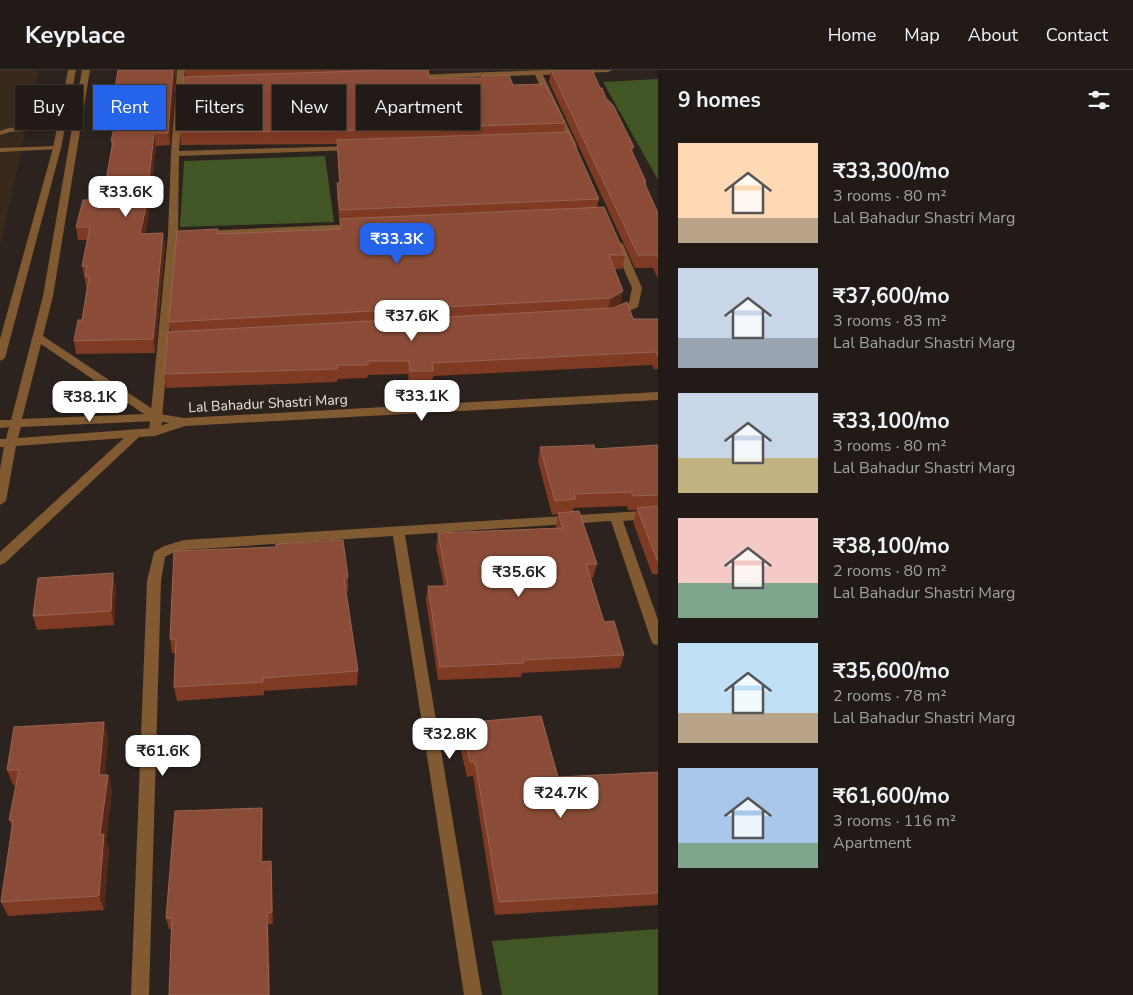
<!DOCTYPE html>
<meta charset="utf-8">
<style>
:root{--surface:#211a16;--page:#29231f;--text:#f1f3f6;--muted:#a2a1a1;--line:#3e3835;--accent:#2563eb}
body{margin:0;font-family:"Nunito Sans",sans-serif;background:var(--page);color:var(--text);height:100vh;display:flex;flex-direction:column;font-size:19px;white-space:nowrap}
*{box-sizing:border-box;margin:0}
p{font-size:16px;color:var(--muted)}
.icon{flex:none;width:28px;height:28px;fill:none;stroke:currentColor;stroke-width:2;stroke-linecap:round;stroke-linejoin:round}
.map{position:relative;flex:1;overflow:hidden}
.sheet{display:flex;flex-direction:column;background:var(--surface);width:475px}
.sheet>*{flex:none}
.hud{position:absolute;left:15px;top:15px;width:475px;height:45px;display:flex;gap:10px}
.price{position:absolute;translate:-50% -42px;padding:0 11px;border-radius:10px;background:#fff;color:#222;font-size:16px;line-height:32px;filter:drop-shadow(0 1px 2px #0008)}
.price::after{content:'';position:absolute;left:50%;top:30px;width:15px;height:11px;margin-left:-8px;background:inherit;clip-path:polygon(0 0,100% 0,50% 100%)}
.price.active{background:var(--accent);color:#fff}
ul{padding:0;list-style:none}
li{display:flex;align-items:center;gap:15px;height:125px;padding:0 20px}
li span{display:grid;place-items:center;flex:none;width:140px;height:100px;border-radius:0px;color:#555}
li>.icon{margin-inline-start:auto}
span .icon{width:60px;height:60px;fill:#fffc;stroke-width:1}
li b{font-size:21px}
h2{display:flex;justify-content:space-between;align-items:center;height:60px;padding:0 20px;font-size:21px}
.pill{padding:0 18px;border-radius:0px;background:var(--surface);box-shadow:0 2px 8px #0003,0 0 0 1px var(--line);font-size:18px;line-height:45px}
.pill.active{background:var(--accent);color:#fff}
header{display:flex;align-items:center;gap:30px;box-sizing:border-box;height:70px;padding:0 25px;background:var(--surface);border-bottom:1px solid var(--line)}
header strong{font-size:24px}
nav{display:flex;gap:28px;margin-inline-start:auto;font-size:18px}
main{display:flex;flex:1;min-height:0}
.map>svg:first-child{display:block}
.medical{fill:#372a1d}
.green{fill:#425625}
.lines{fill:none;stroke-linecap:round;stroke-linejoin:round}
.service{fill:#815a32;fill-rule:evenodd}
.minor{fill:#815a32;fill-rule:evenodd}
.tertiary{fill:#815a32;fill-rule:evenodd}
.wall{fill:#7e3a22}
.shaded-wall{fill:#582918}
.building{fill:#8a4c37;stroke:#996452}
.labels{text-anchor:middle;stroke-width:4;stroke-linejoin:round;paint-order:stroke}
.street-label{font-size:14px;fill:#ebe4e1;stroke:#2c231e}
</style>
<header>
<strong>Keyplace</strong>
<nav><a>Home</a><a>Map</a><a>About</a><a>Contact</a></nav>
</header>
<main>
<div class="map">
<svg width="658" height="925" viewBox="0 0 658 925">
<rect width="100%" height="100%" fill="#2c231e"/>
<path class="medical" d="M0,0H39L0,177Z"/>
<path class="green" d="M658,9V110L603,12Z
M325,86L334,152L180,157L184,91Z
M658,859V925H502L492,871Z"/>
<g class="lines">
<path class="service" d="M61,56L63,57V59L10,62L0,65V61L9,58Z
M57,76L60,78L59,79L0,82V78Z"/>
<path class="minor" d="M177,0H185L179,81L353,76L357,78L353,80L179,86L178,162L355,154L360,157L355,160L177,168L161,362L155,366L149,362L168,165L171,84Z
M546,0H612L608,2L543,5L577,76L576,78L569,76L535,5L415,9L411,7L415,5Z
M618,171L623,174L642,218L638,237L614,248L609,245L629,233L632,218L613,174Z
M658,440V448L623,451L658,550V575L653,574L651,570L611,451L405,465L482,925H464L393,466L184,480L172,483L165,487L161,511L149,925H131L147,511L154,482L164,476L184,470Z"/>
<path class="tertiary" d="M68,0H76L61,78L5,288L0,291V269L53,78Z
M82,0H90L53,226L43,266L160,344L184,348L658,322V330L185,356L155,366L139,367L5,493L0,495V482L124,368L16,376L6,431L0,435V399L4,377H0V369H6L9,357L0,358V350H11L43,226ZM41,274L144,344L22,349ZM157,351L169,353L154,358L18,368L21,357Z"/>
</g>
<path class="wall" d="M176,0L170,75L156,76L148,150L145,164L163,163L165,176L155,283L76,284L74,271L82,250L87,220L82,196L87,170H78L76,157L97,130L104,122L112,79L111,71L117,44H115L113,32Z
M185,0H428L430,8H482V6L513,15L565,53L564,62L599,129L597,137L625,185L622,199H615L620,235L633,249H658V299H654L652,295L433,306L432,314L409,315L408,304L368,305L367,308L337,309V312L166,318L164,304L171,262L169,252L218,164L340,159L337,126V113H339L337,74L181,75L180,62L186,7Z
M551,0L600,18L606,28L634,77L632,82L646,112V116L658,143V209L653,198H635L549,12Z
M658,375V504H652L633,452L637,440H628L627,436L574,438L573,442L597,494L593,508H591L604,552L624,585L620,598L522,603L521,607L438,610L426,530L428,516H444L436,477L438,463L556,458L558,444L552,445L538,391L540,377L595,379Z
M174,481L348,507V521H346L358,601L357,615L264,621V625L177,631L174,617L175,583H172L170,569Z
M116,517L114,555L37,560L33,546Z
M104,652L108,668L105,705H108L112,720L106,770L109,779L104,840L8,846L1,832L12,757L9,750L16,715H13L7,700Z
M461,653L558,707L658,702V835L495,845L473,706L467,707L458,668Z
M262,738L263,751V792L271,791L272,804L273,854H268L270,925H169L171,859H169L166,848Z"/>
<path class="shaded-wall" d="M173,0H176L170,75L168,63Z
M154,63L156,76L148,150L142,177L140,164Z
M163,163L165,176L155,283L153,269Z
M623,221L620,236L607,242L611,228Z
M113,503L116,517L114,555L111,541Z
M104,652L108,668L104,721L99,705Z
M108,705L112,720L106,770L109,779L104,840L99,826L100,765Z
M262,738L263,751V804L261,792Z
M271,791L272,804L273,854L272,842Z
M267,843L268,854L270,925H269Z"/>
<path class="building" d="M118,0H173L168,63H154L146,137L140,164L163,163L153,269L74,271L78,250H82L89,207H85L87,196H82L90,157H76L83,130H97L99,122H104L113,71H111L120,32H113Z
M387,0H428L430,8H483L482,6L509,5L513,15L545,14L565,53L336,61L180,62L184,7Z
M551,0H592L600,18H602L606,28L613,35L634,77H630L646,112H644L658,143V188L657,185H638Z
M569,62L599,129L340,140L337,113H340L337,70Z
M604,137L625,185H609L623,221L611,228L169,252L177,161L218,159L217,164L341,159L340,149Z
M627,232L633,249H658V286L656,282L432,293L433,301H410L409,291H368V295H337V299L164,304L168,262L613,238Z
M594,375L595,379L658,375V425L633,426L631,422L574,424L576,429L555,431L540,377Z
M658,436V490H657L637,438Z
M579,441L597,494H586L604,552L614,551L624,585L523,590L524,593L440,597L428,516H448L438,463L563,458L558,443Z
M343,470L348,507L344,508L358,601L263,608V612L174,617L176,569H170L174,481L276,477V474Z
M113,503L111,541L33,546L38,508Z
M541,646L558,707L658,702V823L499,832L475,692H470L461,653Z
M104,652L99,705H108L100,765L104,764L99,826L1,832L13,750H9L19,700H7L14,657Z
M262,738L261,792L271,791L272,842L267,843L269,925H169L172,848H166L175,741Z"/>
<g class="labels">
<g class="street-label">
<text transform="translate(268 333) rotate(-3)" y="5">Lal Bahadur Shastri Marg</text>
</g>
</g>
</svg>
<b class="price" style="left:126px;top:148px">₹33.6K</b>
<b class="price active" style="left:397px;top:195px">₹33.3K</b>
<b class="price" style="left:412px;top:272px">₹37.6K</b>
<b class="price" style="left:422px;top:352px">₹33.1K</b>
<b class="price" style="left:90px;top:353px">₹38.1K</b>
<b class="price" style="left:519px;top:528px">₹35.6K</b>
<b class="price" style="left:450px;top:690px">₹32.8K</b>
<b class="price" style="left:163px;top:707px">₹61.6K</b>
<b class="price" style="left:561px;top:749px">₹24.7K</b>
<div class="hud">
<a class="pill">Buy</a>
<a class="pill active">Rent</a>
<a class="pill">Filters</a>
<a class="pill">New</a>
<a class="pill">Apartment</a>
</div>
</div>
<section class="sheet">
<h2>9 homes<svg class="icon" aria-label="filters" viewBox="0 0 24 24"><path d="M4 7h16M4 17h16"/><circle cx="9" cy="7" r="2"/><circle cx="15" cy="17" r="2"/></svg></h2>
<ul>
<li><span style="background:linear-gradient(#ffd9b3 75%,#b9a48a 0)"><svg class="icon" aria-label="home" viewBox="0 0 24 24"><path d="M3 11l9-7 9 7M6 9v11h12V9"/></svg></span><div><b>₹33,300/mo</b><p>3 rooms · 80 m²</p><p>Lal Bahadur Shastri Marg</p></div></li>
<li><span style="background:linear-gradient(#c9d6e8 70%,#9aa5b1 0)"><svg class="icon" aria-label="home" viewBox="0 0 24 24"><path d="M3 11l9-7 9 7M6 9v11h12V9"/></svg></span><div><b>₹37,600/mo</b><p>3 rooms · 83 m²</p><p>Lal Bahadur Shastri Marg</p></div></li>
<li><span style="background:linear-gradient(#c9d6e8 65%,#c2b280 0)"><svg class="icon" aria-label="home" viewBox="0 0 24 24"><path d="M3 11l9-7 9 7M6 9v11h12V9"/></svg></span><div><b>₹33,100/mo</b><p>3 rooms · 80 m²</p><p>Lal Bahadur Shastri Marg</p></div></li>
<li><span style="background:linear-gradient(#f6c9c9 65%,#7fa58c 0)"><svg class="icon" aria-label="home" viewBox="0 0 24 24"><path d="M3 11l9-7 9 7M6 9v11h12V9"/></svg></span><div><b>₹38,100/mo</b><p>2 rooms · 80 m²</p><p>Lal Bahadur Shastri Marg</p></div></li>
<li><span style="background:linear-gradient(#bfe0f5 70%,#b9a48a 0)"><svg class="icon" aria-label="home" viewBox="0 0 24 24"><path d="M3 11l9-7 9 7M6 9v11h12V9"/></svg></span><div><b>₹35,600/mo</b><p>2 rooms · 78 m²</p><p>Lal Bahadur Shastri Marg</p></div></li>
<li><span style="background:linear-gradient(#a9c7e8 75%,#7fa58c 0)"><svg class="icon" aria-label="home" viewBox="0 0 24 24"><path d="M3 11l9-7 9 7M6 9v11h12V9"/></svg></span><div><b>₹61,600/mo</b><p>3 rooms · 116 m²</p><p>Apartment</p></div></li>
</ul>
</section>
</main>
